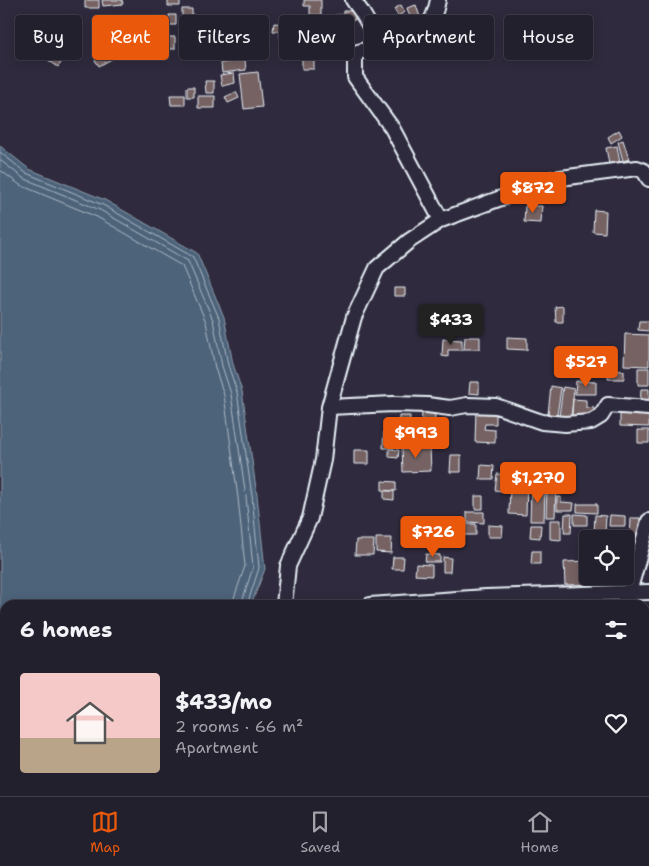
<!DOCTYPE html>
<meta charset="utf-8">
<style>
:root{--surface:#23202e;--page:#2f2d3a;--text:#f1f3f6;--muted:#a3a3aa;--line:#403e4a;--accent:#ea580c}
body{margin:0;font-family:"Shantell Sans",sans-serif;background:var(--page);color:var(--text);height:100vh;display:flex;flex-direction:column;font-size:19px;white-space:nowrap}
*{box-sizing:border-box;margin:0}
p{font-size:16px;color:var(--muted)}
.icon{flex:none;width:28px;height:28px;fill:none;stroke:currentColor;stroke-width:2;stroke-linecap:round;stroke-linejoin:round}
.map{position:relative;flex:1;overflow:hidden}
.details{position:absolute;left:0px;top:600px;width:650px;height:196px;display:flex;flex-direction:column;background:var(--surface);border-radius:15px 15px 0 0;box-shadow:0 2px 12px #0003,0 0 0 1px var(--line)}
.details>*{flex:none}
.hud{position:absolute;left:15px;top:15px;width:620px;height:45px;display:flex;gap:10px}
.buttons{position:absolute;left:579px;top:530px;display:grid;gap:10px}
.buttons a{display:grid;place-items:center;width:55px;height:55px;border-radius:5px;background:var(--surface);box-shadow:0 2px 12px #0003,0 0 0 1px var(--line);font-size:25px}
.price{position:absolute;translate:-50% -42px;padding:0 11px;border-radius:5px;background:var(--accent);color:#fff;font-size:16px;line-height:32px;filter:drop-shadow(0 1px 2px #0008)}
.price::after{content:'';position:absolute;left:50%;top:30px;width:15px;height:11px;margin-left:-8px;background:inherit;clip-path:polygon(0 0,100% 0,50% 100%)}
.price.selected{background:#222;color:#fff}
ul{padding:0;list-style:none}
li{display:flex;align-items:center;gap:15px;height:125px;padding:0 20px}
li+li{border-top:1px solid var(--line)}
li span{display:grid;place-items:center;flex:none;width:140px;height:100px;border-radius:5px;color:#555}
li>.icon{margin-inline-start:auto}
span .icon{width:60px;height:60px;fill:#fffc;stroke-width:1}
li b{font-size:21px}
h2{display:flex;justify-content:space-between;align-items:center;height:60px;padding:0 20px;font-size:21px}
.pill{padding:0 18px;border-radius:5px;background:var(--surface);box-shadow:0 2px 12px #0003,0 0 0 1px var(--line);font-size:18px;line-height:45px}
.pill.selected{background:var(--accent);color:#fff}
.tab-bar{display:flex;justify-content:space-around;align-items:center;height:70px;border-top:1px solid var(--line);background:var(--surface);font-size:14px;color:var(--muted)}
.tab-bar a{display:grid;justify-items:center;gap:2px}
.tab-bar .selected{color:var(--accent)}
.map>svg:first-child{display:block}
.water{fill:#4e647a;stroke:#8c9cac}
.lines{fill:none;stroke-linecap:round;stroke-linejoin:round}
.shore{stroke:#aab9c6;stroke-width:1}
.building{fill:#766263;stroke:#e8f1f8}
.street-casing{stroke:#e8f1f8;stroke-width:18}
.street{stroke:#2f2a3d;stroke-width:14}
</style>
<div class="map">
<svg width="649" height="796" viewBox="0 0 649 796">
<rect width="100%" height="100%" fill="#2f2a3d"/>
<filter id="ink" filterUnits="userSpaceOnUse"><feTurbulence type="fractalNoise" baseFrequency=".02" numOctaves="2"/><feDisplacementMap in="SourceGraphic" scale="10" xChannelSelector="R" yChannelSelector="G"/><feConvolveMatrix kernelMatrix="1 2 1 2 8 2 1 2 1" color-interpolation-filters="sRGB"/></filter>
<g filter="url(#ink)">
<path class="water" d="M0,146L29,169L105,200L197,253L224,317L233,364L242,391L257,495L265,569L251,605H5V791H273L274,796H0Z"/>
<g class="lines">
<path class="shore" d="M0,152L26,173L103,205L193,257L219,318L228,365L237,392L252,496L259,568L247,605
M0,160L23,178L100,210L188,261L213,320L222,366L231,394L246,497L253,567L241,605
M0,170L20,185L97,217L182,266L206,322L215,368L224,395L238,498L245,566L234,598L233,605"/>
</g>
<path class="building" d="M85,0H99V8H85Z
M102,0H122L123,4L103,6Z
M168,0H180V6H168Z
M304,0H321V15H310V6H304Z
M401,5L405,12L398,16L394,9Z
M416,5L421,20L412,23L407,8Z
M182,9H192V19L182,20Z
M343,11H355V20H343Z
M169,15H176V25H169Z
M335,15H342V28H335Z
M142,17H154V26H142Z
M321,19H333V26H321Z
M202,20H212V29L202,30Z
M299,20H308V31H299Z
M274,23L287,24L286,38H280V31H273Z
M218,29L220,41L201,45L199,33Z
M311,31H327V51H311Z
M163,37H175V49H163Z
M476,39L483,47L472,57L465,48Z
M295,41H304V50H295Z
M244,44L245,53H229V45Z
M57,45L68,53L58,67L47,59Z
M113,50L117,56L99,66L95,60Z
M302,52L314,53V69H302Z
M238,54V60L227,61L226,55Z
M245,60L246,70L222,73L221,63Z
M258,72L262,107L244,109L240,74Z
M234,73L235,83L222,86L220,75Z
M205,81H214V93H206Z
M187,87H194V97H187Z
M236,92L239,98L228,103L225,97Z
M170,95H185V105H171Z
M198,96H215V108H198Z
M619,130L622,136L611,143L608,137Z
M623,140L629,159L623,161L618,142Z
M617,146L620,163L609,164L606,148Z
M525,206H542L541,223L524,222Z
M594,210L606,211L605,233L593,232Z
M394,288H405V296H394Z
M563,306V322H556L555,307Z
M453,309L480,310L479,322L452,321Z
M639,321H649V331L638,330Z
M625,334L649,335V366L624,365Z
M465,337H480V349H464Z
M507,337L527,338V350L507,349Z
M443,339L462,340V350H448V357L442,356Z
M638,368H649V385H638Z
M608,370L624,371V379H608Z
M576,381L596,382V394H575Z
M470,382H479V394L469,393Z
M551,386L561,388L557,415L548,414Z
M563,387L574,389L571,417L559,416Z
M641,389H649V405H640Z
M573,399L586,400V407L594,408V418L572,416Z
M476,409H496V424H485L484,429L495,430V443L475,442Z
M422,410L435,411L434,441L421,440Z
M620,413L649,414V427L620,426Z
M399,416H410L409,444H395L396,433H398Z
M384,421H395L394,448H383Z
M638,430H649V443H638Z
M430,447L431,471L403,472L402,448Z
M389,449L399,450L398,458L389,457Z
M354,450H369V464H354Z
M451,455H461V472H450Z
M481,465L494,466L493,479H480Z
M497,474L510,475L508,492L495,490Z
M382,481L396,482V491L382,490Z
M510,485L527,486L526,515L509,514Z
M531,488H545L544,521H530Z
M547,488L556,489L555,517H546Z
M384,491H394V500L384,499Z
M475,496H483V509H475Z
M557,497H561V502L574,503L573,510H557Z
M577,504H597V513L577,512Z
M467,512H484V523L467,522Z
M565,514H572L571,533H564Z
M574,514L587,515V525H574Z
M595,515L606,516L605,533H594Z
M610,515L625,516V526H609Z
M631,518H640L639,540H630Z
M550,520H561V540L550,539Z
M431,522H449V539L431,538Z
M463,524H476V535H463Z
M488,525L503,526L502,537H488Z
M531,525H541L540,538L530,537Z
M376,538H392L391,553L376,552Z
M356,540H374L373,555H355Z
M532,551H540V564H531Z
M426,554L440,555V562H425Z
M393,557H404L403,569H392Z
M443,557L451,558L450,572H443Z
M588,561V576H596V584L565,585L564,562Z
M416,564L432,565V576L415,575Z
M503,600L535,601V605H503Z
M645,641H649V697L645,696Z
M346,791H374L360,796H347Z"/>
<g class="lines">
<defs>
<path id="street" d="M353,0L361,11L381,45
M438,0C436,11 431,24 422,31C409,40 371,48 355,53V77L392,128L441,220L553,179L637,168L644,171L649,179
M329,407L393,404L427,405L450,408L467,405L496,406L542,422L565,424L591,422L601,416L608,405L649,408
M284,605L288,566L310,518L323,460L329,407L354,317L377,268L409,241L441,220
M370,605L486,597L649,592
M628,605L629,592L649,521
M645,769H649
M300,791L302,796
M405,796L432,791
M627,796V791"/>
</defs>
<use href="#street" class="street-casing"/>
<use href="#street" class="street"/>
</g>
</g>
</svg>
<div class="buttons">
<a><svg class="icon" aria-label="locate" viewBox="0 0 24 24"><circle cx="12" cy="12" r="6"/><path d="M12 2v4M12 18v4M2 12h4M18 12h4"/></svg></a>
</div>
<b class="price" style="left:533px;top:214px">$872</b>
<b class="price selected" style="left:451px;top:346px">$433</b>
<b class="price" style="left:586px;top:388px">$527</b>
<b class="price" style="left:416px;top:459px">$993</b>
<b class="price" style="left:538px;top:504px">$1,270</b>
<b class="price" style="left:433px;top:558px">$726</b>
<div class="hud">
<a class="pill">Buy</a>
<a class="pill selected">Rent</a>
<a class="pill">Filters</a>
<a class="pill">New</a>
<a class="pill">Apartment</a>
<a class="pill">House</a>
</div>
<section class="details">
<h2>6 homes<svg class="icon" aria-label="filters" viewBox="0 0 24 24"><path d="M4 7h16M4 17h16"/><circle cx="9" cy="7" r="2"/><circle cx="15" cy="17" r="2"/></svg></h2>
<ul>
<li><span style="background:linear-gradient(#f6c9c9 65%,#b9a48a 0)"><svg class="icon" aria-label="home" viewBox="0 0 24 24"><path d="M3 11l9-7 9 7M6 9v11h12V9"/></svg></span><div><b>$433/mo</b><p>2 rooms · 66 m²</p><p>Apartment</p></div><svg class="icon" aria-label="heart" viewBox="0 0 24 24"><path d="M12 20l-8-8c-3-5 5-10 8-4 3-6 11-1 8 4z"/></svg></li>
</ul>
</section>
</div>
<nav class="tab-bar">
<a class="selected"><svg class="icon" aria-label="map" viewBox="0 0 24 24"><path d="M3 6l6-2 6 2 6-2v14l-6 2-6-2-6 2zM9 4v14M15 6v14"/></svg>Map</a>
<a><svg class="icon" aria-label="saved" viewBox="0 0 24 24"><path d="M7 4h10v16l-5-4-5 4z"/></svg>Saved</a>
<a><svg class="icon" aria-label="home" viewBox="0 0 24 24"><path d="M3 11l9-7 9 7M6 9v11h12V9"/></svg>Home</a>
</nav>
